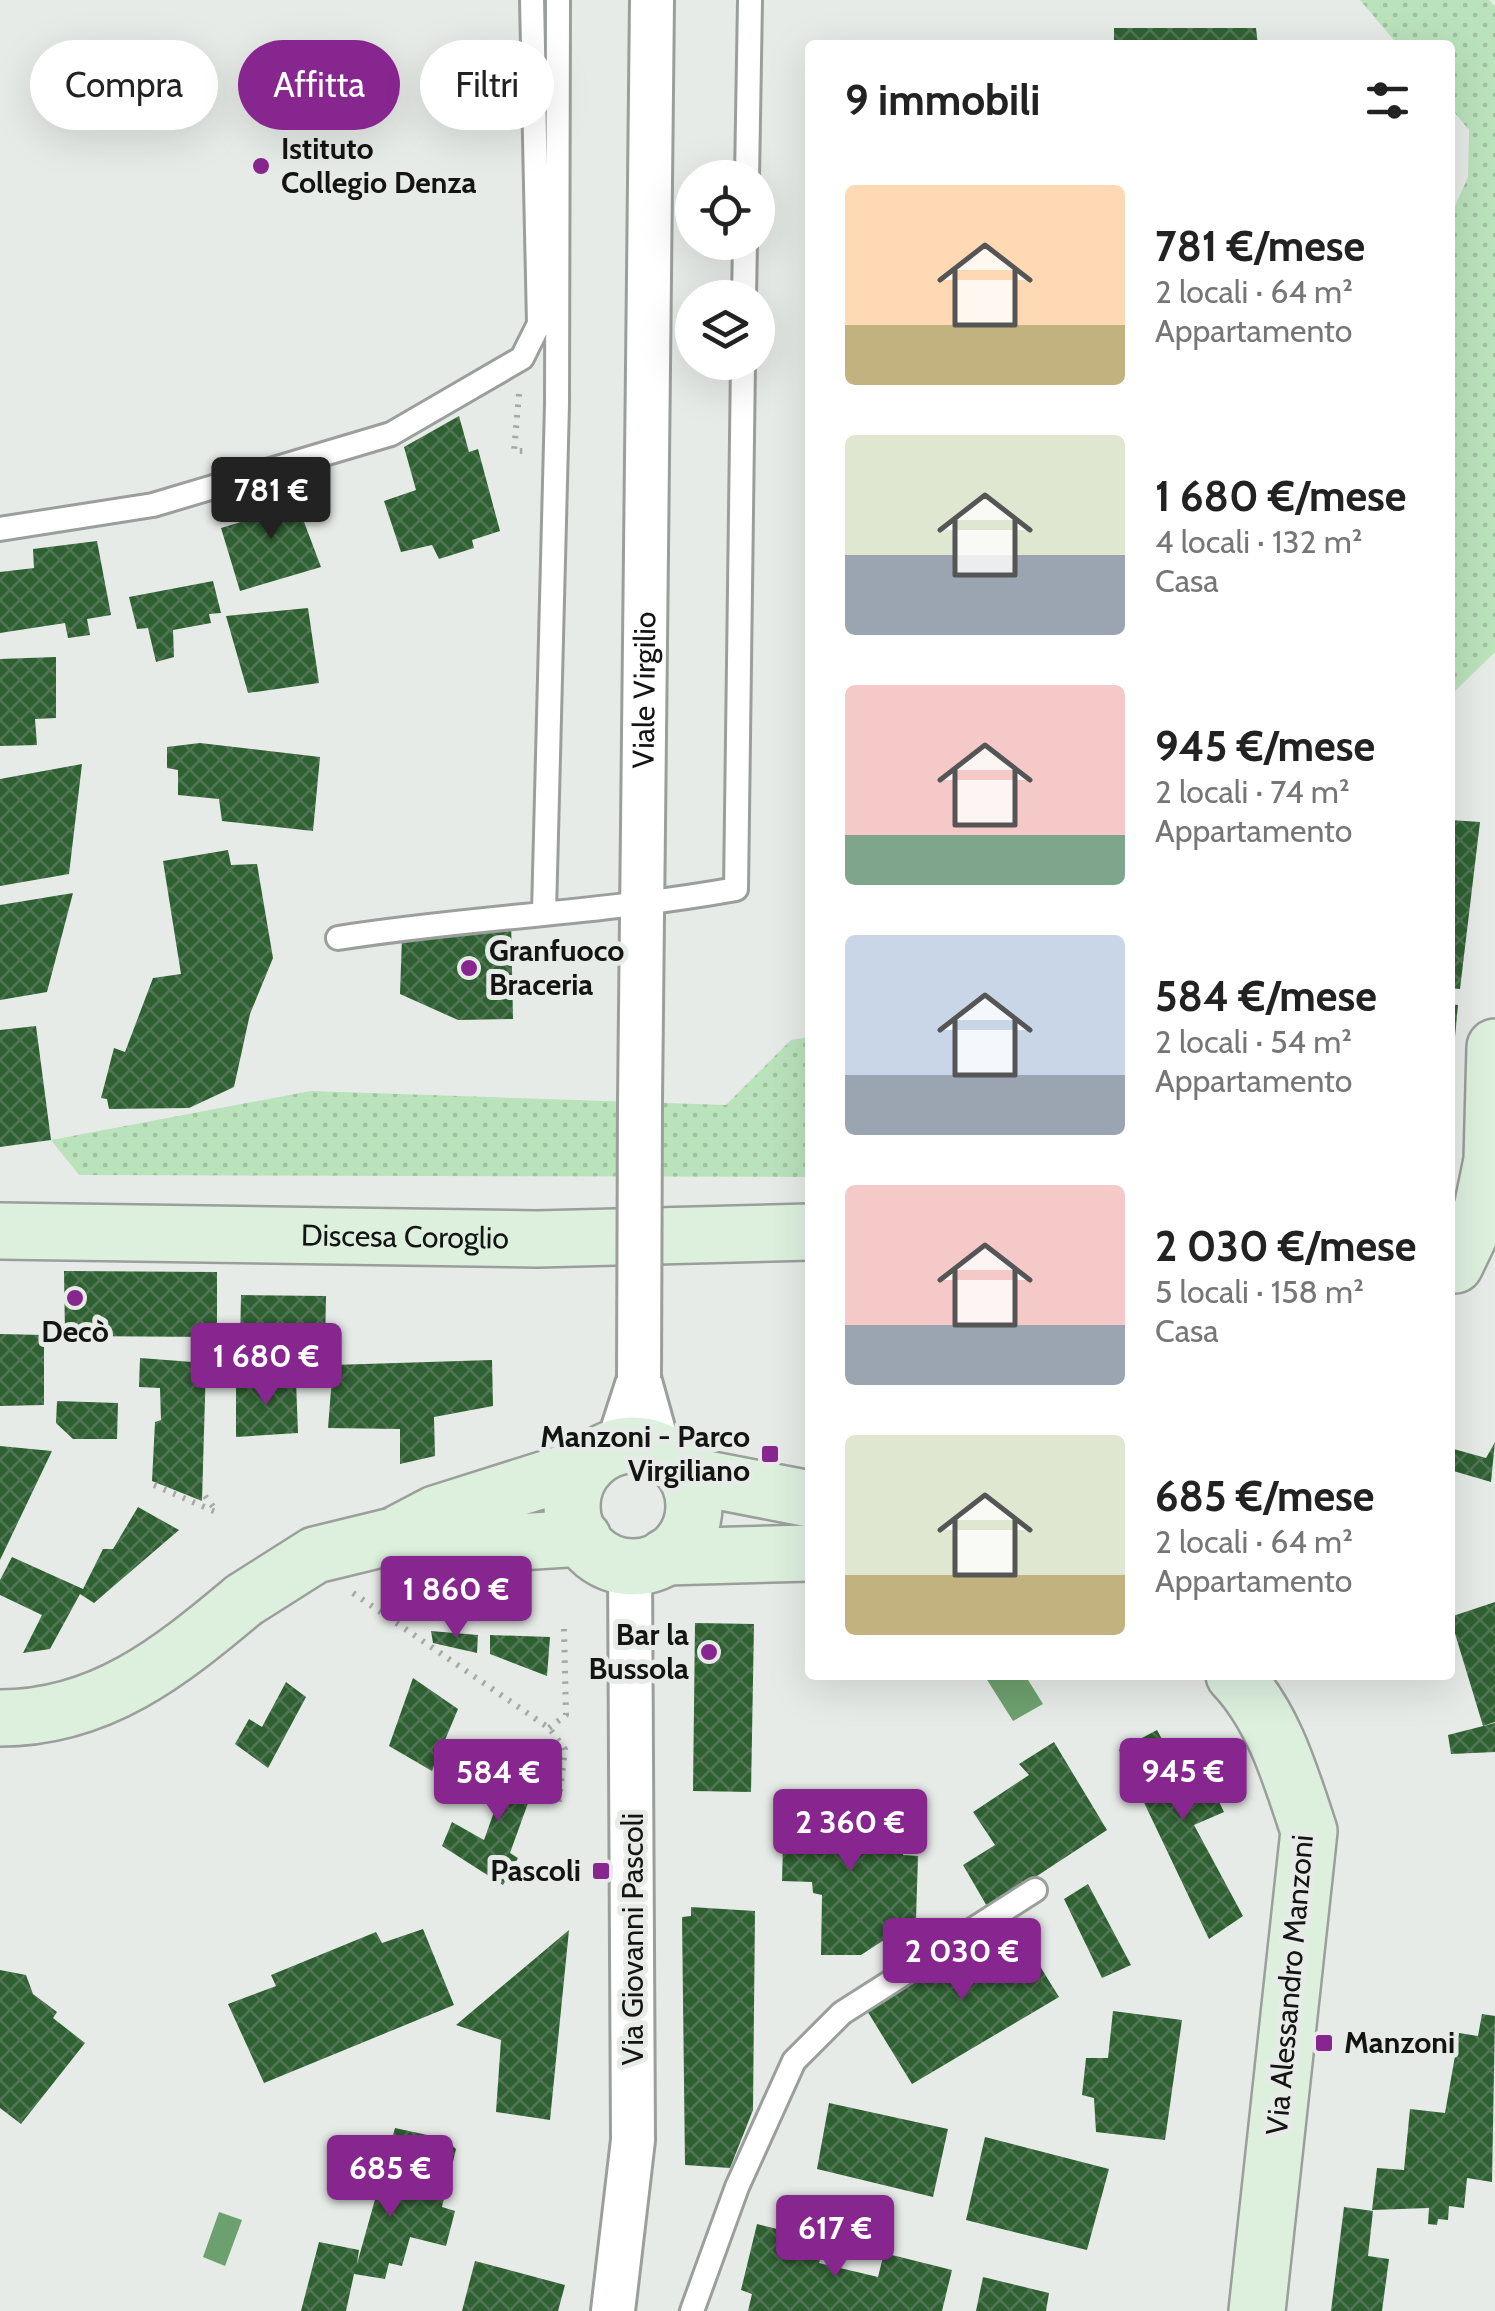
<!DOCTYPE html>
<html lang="it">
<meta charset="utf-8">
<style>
:root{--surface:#fff;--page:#f6f6f6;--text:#222;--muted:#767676;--accent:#88268f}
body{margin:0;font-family:Cabin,sans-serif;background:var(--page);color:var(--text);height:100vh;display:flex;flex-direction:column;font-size:38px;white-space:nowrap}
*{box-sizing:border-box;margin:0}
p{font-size:32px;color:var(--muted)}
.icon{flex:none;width:55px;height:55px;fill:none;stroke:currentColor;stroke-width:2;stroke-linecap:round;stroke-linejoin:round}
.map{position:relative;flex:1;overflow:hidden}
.drawer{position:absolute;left:805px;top:40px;width:650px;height:1640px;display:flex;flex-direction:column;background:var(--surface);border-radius:10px;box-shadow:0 10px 40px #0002}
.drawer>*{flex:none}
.banner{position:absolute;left:30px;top:40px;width:625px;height:90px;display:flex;gap:20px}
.controls{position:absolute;left:675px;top:160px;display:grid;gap:20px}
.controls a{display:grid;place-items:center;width:100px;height:100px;border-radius:50%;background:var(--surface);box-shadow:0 10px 40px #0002;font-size:50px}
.price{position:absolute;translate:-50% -85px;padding:0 22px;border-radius:10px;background:var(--accent);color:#fff;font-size:32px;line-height:65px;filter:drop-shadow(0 2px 5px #0008)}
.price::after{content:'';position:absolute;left:50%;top:60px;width:30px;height:22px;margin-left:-15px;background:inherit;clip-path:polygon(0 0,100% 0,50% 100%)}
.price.active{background:#222;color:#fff}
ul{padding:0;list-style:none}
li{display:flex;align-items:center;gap:30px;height:250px;padding:0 40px}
li span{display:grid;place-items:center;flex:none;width:280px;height:200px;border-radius:10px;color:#555}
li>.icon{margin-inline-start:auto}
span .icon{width:120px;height:120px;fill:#fffc;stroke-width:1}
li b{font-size:42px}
h2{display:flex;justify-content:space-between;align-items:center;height:120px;padding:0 40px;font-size:42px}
.tag{padding:0 35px;border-radius:45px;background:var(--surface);box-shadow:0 10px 40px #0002;font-size:35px;line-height:90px}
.tag.active{background:var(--accent);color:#fff}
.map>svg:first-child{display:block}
.grass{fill:url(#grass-dots)}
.water{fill:#6da06f}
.building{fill:url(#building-cross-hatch)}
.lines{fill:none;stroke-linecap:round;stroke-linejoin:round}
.lane-casing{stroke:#9b9f9b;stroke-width:28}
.street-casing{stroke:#9b9f9b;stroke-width:48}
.secondary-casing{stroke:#9b9f9b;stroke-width:60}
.path{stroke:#a5a8a5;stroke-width:6;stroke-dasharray:2.5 8;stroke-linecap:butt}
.lane{stroke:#fff;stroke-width:22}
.street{stroke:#fff;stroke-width:42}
.secondary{stroke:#ddf0de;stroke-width:55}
.street-bridge-casing{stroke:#9b9f9b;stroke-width:48;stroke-linecap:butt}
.secondary-bridge-casing{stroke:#9b9f9b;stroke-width:60;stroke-linecap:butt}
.street-bridge{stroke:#fff;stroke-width:42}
.secondary-bridge{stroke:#ddf0de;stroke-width:55}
.poi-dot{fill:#88268f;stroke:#e7ebe7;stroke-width:4}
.labels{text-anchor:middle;stroke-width:10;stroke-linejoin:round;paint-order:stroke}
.poi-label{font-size:30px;font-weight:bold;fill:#131413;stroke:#e7ebe7;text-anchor:start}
.street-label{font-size:30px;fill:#131413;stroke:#e7ebe7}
</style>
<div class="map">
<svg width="1495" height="2311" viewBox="0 0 1495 2311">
<defs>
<pattern id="grass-dots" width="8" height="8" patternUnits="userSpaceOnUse" patternTransform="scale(2.5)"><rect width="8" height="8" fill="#bae2bb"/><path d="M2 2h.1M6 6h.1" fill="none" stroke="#9fc1a0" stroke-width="1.8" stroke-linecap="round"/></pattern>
<pattern id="building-cross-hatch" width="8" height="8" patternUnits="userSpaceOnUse" patternTransform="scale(2.5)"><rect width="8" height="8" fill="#2f6032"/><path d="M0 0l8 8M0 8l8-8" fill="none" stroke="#517654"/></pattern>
</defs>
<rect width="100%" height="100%" fill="#e7ebe7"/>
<path class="grass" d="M1360,0H1489L1495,6V652L1450,696V217L1468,177L1469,130L1450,107V45H1398Z
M810,1037V1177L79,1175L51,1140L311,1091L726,1105L791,1040Z"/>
<path class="water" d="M984,1675H1025L1043,1704L1013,1721Z
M219,2212L242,2220L225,2266L203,2257Z"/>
<path class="building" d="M1114,28H1256L1258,45H1114Z
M459,416L469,452L478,449L500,531L472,540L474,548L439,559L432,545L401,552L384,501L416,490L404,447Z
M289,482L321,567L240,591L221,528L254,518V509L268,502L266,491Z
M97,541L111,615L87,619L90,635L68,638L65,623L0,633V572L34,568L33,549Z
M213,581L221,613L209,614L211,623L173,630L174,657L156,662L148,628L137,629L129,597Z
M308,608L319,683L248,693L226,616Z
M56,657V718L35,719L37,745L0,746V659Z
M200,743L320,757L313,831L222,821L219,799L178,795V770L167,768V747Z
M82,764L69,874L0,886V779Z
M1450,820L1480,822L1460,989L1450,988Z
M228,850L231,865L257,864L273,958L250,1014L234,1087L189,1108L109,1109L107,1099L101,1098L114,1048L125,1052L153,978L181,974L163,861Z
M73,893L47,992L0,1000V905Z
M511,918L513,1019L458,1020L400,994L402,937Z
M1450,1004L1458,1005L1453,1058L1450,1057Z
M36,1026L51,1140L0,1147V1030Z
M64,1271L217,1272V1337L65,1336Z
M241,1295L326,1296L325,1347L240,1346Z
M0,1334L44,1335V1405L0,1406Z
M140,1358L206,1363L202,1501L152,1481L155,1422L161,1420L160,1388L139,1387Z
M492,1360L493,1406L434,1417L435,1456L400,1464V1429L328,1428L333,1365Z
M296,1381L298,1433L236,1437V1382Z
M57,1401L118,1403L117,1439H73L56,1423Z
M1495,1442L1491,1482L1450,1470V1448L1486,1458Z
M0,1446L52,1451L0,1560Z
M138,1507L179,1530L94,1603L80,1594L50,1649L23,1653L42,1615L0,1595V1580L12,1557L83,1589L103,1549H113Z
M1495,1602V1722L1483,1726L1450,1617Z
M695,1623L754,1624L751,1792L693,1791Z
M431,1631L478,1635L477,1653L433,1643Z
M490,1635L550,1637L547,1676L490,1654Z
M413,1678L458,1709L432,1771L389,1746Z
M286,1682L306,1697L268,1768L235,1744L249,1719L262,1727Z
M1495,1723V1752L1451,1754L1448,1735Z
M1157,1730L1171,1756L1192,1747L1224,1812L1194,1825L1243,1916L1209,1939L1119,1750Z
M1054,1742L1107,1830L988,1908L963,1865L995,1845L973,1812L1029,1775L1019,1764Z
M516,1750L541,1767L510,1853L518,1858L503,1885L442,1846L452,1822L484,1840Z
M852,1801L853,1825L903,1827V1855L918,1856L916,1919L861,1955H821L822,1895L813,1893L812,1882L782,1881L784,1802Z
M1088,1884L1131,1965L1102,1978L1064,1899Z
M691,1907L755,1911L753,2110L730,2168L685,2165L682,1917L691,1916Z
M1012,1921L1059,1997L912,2084L866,2009Z
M423,1929L454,2005L264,2083L228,2004L276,1986L271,1975L376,1932L382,1943Z
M569,1930L550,2120L496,2112L501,2040L456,2025Z
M0,1970L26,1975L33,1994L57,2012L53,2018L85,2043L21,2124L0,2108Z
M1113,2011L1182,2020L1165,2140L1096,2132L1094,2098L1082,2095L1086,2058H1108Z
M1482,2014L1495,2016L1492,2182L1467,2178L1464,2208L1449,2206L1448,2220L1438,2219L1437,2225L1428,2224L1429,2208L1372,2210L1377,2168L1404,2170L1410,2109L1445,2113L1459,2033L1478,2036Z
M829,2103L948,2129L933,2197L817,2169Z
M395,2128L446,2139L456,2149L442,2207L455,2211L446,2246L410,2237L402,2266L389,2263L385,2279L354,2274L346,2311H301L319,2242L359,2250L357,2264Z
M985,2137L1109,2169L1087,2250L966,2220Z
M1344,2207L1373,2211L1368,2256L1389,2259L1382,2311H1331Z
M757,2224L826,2241L819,2263L878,2277L884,2253L952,2270L942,2311H748L752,2294L741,2290Z
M475,2261L565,2285L558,2311H462Z
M983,2277L1049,2293L1046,2311H976Z"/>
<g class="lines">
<defs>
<path id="lane" d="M747,178L750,0
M744,298L745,242
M0,529L153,505L391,434L522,358L539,324L532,0
M544,913L557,404L558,0
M338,938C470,917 604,913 736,889L743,362
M692,2311L737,2187L794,2061L842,2013L1035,1890"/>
<g id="street">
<path id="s1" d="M640,1102L652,0"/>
<path d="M639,1378L659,1450"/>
<path d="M617,1447L639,1379"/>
<path d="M613,2311L633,2140L630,1567"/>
</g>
<g id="secondary">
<path id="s2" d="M0,1231L537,1239L810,1232"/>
<path d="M1455,1265L1482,1209L1492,1160L1495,1047"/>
<circle cx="633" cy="1506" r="61"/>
<path d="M686,1475L810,1499"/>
<path d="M393,1536L435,1514L587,1466"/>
<path d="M393,1536L436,1547L583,1538"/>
<path d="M665,1557L810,1553"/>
<path d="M1234,1675C1274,1717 1291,1777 1309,1831L1257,2311"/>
<path d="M0,1718C101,1718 170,1662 244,1600"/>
</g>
</defs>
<use href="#lane" class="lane-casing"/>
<use href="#street" class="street-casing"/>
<use href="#secondary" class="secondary-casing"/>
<path class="path" d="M519,394L514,451H524V446
M154,1485L218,1513
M205,1496L217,1512
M353,1593L549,1728L565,1749L558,1808
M549,1728L566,1715L564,1629"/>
<use href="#lane" class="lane"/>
<use href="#street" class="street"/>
<use href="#secondary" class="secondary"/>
<defs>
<path id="street-bridge" d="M639,1378L640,1102"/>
<path id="secondary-bridge" d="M244,1600L315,1555L393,1536"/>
</defs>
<use href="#street-bridge" class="street-bridge-casing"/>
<use href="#secondary-bridge" class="secondary-bridge-casing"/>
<use href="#street-bridge" class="street-bridge"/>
<use href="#secondary-bridge" class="secondary-bridge"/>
</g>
<g class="poi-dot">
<circle cx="261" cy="166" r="10"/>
<circle cx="469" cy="968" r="10"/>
<circle cx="75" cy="1298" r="10"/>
<rect x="760" y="1444" width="20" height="20" rx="5"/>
<circle cx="709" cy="1652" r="10"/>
<rect x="591" y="1861" width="20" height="20" rx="5"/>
<rect x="1314" y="2033" width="20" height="20" rx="5"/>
</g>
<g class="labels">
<g class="poi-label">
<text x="281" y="159">Istituto<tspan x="281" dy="34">Collegio Denza</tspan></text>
<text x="489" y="961">Granfuoco<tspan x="489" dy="34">Braceria</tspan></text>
<text x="75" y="1342" text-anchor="middle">Decò</text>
<text x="750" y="1447" text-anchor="end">Manzoni - Parco<tspan x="750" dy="34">Virgiliano</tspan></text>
<text x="689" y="1645" text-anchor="end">Bar la<tspan x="689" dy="34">Bussola</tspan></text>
<text x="581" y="1881" text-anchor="end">Pascoli</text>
<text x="1344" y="2053">Manzoni</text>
</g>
<g class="street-label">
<text dy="10" stroke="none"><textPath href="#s1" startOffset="412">Viale Virgilio</textPath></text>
<text dy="10" stroke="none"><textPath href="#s2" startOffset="405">Discesa Coroglio</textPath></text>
<text transform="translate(633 1939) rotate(-90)" y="10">Via Giovanni Pascoli</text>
<text transform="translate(1290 1985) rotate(-85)" y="10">Via Alessandro Manzoni</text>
</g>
</g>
</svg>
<div class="controls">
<a><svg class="icon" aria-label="locate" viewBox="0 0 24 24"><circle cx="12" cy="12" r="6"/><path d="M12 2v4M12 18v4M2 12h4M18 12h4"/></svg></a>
<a><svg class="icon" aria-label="layers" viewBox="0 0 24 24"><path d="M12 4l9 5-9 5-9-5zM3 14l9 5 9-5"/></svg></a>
</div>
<b class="price active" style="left:271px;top:542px">781 €</b>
<b class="price" style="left:266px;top:1408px">1 680 €</b>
<b class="price" style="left:456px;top:1641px">1 860 €</b>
<b class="price" style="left:1183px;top:1823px">945 €</b>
<b class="price" style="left:498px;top:1824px">584 €</b>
<b class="price" style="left:850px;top:1874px">2 360 €</b>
<b class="price" style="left:962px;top:2003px">2 030 €</b>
<b class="price" style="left:390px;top:2220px">685 €</b>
<b class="price" style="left:835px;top:2280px">617 €</b>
<div class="banner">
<a class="tag">Compra</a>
<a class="tag active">Affitta</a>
<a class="tag">Filtri</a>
</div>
<section class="drawer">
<h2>9 immobili<svg class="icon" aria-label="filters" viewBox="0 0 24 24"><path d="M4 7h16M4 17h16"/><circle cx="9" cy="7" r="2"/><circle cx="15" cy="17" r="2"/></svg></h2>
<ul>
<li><span style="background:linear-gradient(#ffd9b3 70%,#c2b280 0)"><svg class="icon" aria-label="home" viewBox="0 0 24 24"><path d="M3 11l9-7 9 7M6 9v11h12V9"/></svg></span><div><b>781 €/mese</b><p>2 locali · 64 m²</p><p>Appartamento</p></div></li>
<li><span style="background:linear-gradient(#dfe7d0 60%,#9aa5b1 0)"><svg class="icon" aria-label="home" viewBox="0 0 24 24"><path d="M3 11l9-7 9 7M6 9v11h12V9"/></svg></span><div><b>1 680 €/mese</b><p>4 locali · 132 m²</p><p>Casa</p></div></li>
<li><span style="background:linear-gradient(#f6c9c9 75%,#7fa58c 0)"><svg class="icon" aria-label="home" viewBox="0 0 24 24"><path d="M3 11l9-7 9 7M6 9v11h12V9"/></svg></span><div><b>945 €/mese</b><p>2 locali · 74 m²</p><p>Appartamento</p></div></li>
<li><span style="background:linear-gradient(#c9d6e8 70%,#9aa5b1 0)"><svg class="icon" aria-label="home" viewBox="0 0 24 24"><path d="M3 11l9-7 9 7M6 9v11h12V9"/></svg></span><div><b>584 €/mese</b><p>2 locali · 54 m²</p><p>Appartamento</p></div></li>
<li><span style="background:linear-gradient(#f6c9c9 70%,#9aa5b1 0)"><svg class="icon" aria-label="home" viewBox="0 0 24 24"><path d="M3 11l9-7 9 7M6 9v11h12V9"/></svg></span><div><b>2 030 €/mese</b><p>5 locali · 158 m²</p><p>Casa</p></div></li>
<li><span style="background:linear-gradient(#dfe7d0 70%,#c2b280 0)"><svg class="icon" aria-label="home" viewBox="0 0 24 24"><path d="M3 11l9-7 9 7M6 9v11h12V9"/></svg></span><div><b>685 €/mese</b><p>2 locali · 64 m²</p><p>Appartamento</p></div></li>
</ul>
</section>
</div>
